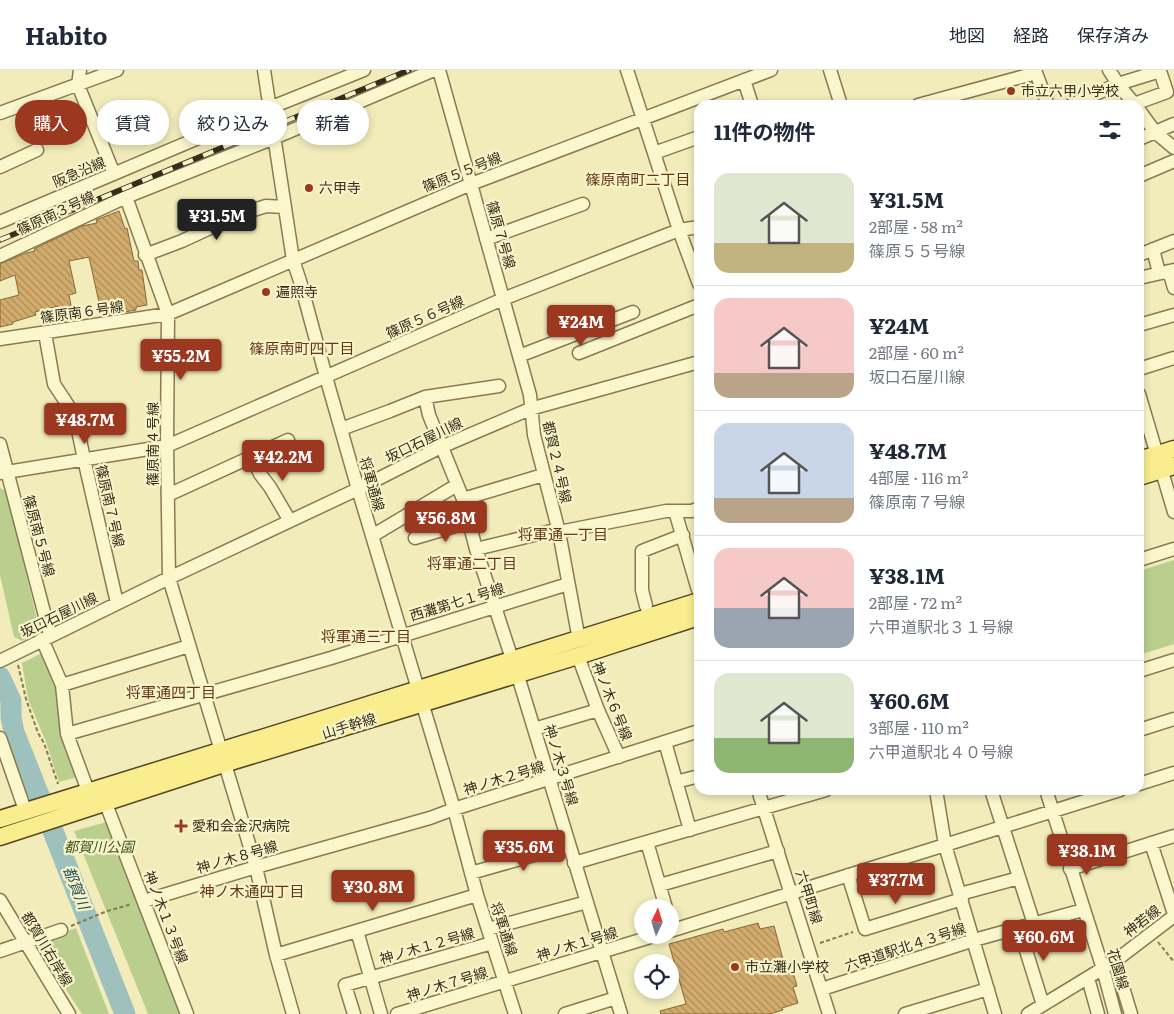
<!DOCTYPE html>
<html lang="ja">
<meta charset="utf-8">
<style>
:root{--surface:#fff;--page:#f2f2f3;--text:#1f2937;--muted:#747a83;--line:#e0e1e3;--accent:#9c381f}
body{margin:0;font-family:Literata,"Noto Sans JP",serif;background:var(--page);color:var(--text);height:100vh;display:flex;flex-direction:column;font-size:19px;white-space:nowrap}
*{box-sizing:border-box;margin:0}
p{font-size:16px;color:var(--muted)}
.icon{flex:none;width:28px;height:28px;fill:none;stroke:currentColor;stroke-width:2;stroke-linecap:round;stroke-linejoin:round}
.map{position:relative;flex:1;overflow:hidden}
.sheet{position:absolute;left:694px;top:30px;width:450px;height:695px;display:flex;flex-direction:column;background:var(--surface);border-radius:15px;box-shadow:0 2px 8px #0003}
.sheet>*{flex:none}
.guide{position:absolute;left:15px;top:30px;width:475px;height:45px;display:flex;gap:10px}
.needle{width:32px;rotate:4deg}
.controls{position:absolute;left:634px;top:829px;display:grid;gap:10px}
.controls a{display:grid;place-items:center;width:45px;height:45px;border-radius:50%;background:var(--surface);box-shadow:0 2px 8px #0003;font-size:25px}
.price{position:absolute;translate:-50% -42px;padding:0 11px;border-radius:5px;background:var(--accent);color:#fff;font-size:16px;line-height:32px;filter:drop-shadow(0 1px 2px #0008)}
.price::after{content:'';position:absolute;left:50%;top:30px;width:15px;height:11px;margin-left:-8px;background:inherit;clip-path:polygon(0 0,100% 0,50% 100%)}
.price.on{background:#222;color:#fff}
ul{padding:0;list-style:none}
li{display:flex;align-items:center;gap:15px;height:125px;padding:0 20px}
li+li{border-top:1px solid var(--line)}
li span{display:grid;place-items:center;flex:none;width:140px;height:100px;border-radius:15px;color:#555}
li>.icon{margin-inline-start:auto}
span .icon{width:60px;height:60px;fill:#fffc;stroke-width:1}
li b{font-size:21px}
h2{display:flex;justify-content:space-between;align-items:center;height:60px;padding:0 20px;font-size:21px}
.chip{padding:0 18px;border-radius:22px;background:var(--surface);box-shadow:0 2px 8px #0003;font-size:18px;line-height:45px}
.chip.on{background:var(--accent);color:#fff}
header{display:flex;align-items:center;gap:30px;box-sizing:border-box;height:70px;padding:0 25px;background:var(--surface);border-bottom:1px solid var(--line)}
header strong{font-size:24px}
nav{display:flex;gap:28px;margin-inline-start:auto;font-size:18px}
.map>svg:first-child{display:block}
.park{fill:#bacf8e}
.lines{fill:none;stroke-linecap:round;stroke-linejoin:round}
.river{stroke:#9fc1be;stroke-width:21}
.building{fill:url(#building-back-hatch);stroke:#896937}
.minor-casing{stroke:#887b53;stroke-width:15}
.major-casing{stroke:#554728;stroke-width:19}
.path{stroke:#887b53;stroke-width:2;stroke-dasharray:4 2.5;stroke-linecap:butt}
.minor{stroke:#fbf7cd;stroke-width:12}
.major{stroke:#f9ed8d;stroke-width:16}
.rail-casing{stroke:#362d1a;stroke-width:5.5}
.rail{stroke:#f8f4ca;stroke-width:4;stroke-dasharray:11;stroke-linecap:butt}
.poi-dot{fill:#9c381f;stroke:#f8f4ca;stroke-width:2}
.labels{text-anchor:middle;stroke-width:4.5;stroke-linejoin:round;paint-order:stroke}
.poi-label{font-size:14px;fill:#362d1a;stroke:#f8f4ca;text-anchor:start}
.street-label{font-size:14px;fill:#362d1a;stroke:#f8f4ca}
.park-label{font-size:14px;font-style:italic;fill:#3c541e;stroke:#f8f4ca}
.neighbourhood-label{font-size:15px;fill:#663716;stroke:#f8f4ca}
.water-label{font-size:15px;font-style:italic;fill:#275057;stroke:#f8f4ca}
</style>
<header>
<strong>Habito</strong>
<nav><a>地図</a><a>経路</a><a>保存済み</a></nav>
</header>
<div class="map">
<svg width="1174" height="944" viewBox="0 0 1174 944">
<defs>
<pattern id="building-back-hatch" width="6" height="6" patternUnits="userSpaceOnUse" patternTransform="scale(1.25)"><rect width="6" height="6" fill="#d2ac6d"/><path d="M-1 5l2 2M0 0l6 6M5-1l2 2" fill="none" stroke="#ab8c59"/></pattern>
</defs>
<rect width="100%" height="100%" fill="#f1ecba"/>
<path class="park" d="M0,418L6,421L38,553V562L22,571L14,567L0,505Z
M1174,490V574L1139,585V501Z
M42,583L57,615L56,629L60,663L77,707L59,712L46,672L28,629L22,593Z
M107,752L182,944H148L74,761Z
M76,858L109,944H82L39,878L43,870Z"/>
<g class="lines">
<path class="river" d="M0,607L11,631V647L14,662L125,944"/>
</g>
<path class="building" d="M119,141L125,159L127,158L134,191H138L139,200H142L147,235L136,237V240L102,246L89,187L69,191L76,223L69,225L74,250L62,252L58,236L35,242L36,245L13,252V254L0,257V230L19,225L15,205L0,211V194L26,183L35,181L34,179L82,156L97,153L96,150Z
M758,853L760,859L774,856L787,904L793,902L797,916L793,917L798,933L782,938L783,940L770,944H661L660,941L686,934L669,874L723,859L724,862Z"/>
<g class="lines">
<defs>
<path id="minor" d="M80,0L78,15L114,104
M264,0L293,190L300,211L326,307L358,419L454,739L477,825L515,944
M439,0L530,325L534,365L559,462L579,570
M627,0L679,160L699,214
M830,0L841,35
M1035,0L1048,35
M1109,0L1118,14L1135,35
M744,10L752,35
M918,35L1036,3
M1071,35L1118,14L1160,1L1167,22L1134,34
M1139,40L1155,62L1174,78
M0,43L117,0
M1139,69L1174,54
M654,83L699,67
M0,97L37,80
M1139,106L1174,91
M126,127L168,244L167,376L169,508L256,797L276,885L293,944
M0,152L262,41L364,0
M486,169L583,134
M1153,179L1159,203
M145,185L182,171L238,145L266,136L285,137
M1139,185L1174,171
M0,186L126,127L274,68L434,0
M1169,201L1174,218
M1139,208L1174,200
M1139,255L1174,245
M45,263L54,314L75,346L84,389L117,533
M0,269L168,244L471,114L771,0
M579,283L699,235
M519,286L633,242
M1139,299L1174,288
M499,316L425,327L429,345L463,429L476,479L512,589
M1139,324L1174,442
M341,359L390,341L425,327
M0,374L50,565
M252,386L260,404L270,417L290,451
M0,403L167,376L503,229L679,160L699,157
M168,425L288,370
M463,429L543,405
M675,441L698,520
M372,466L457,415
M415,468L469,452
M476,479L551,461L559,462L666,441H692L699,438
M1139,490L1174,479
M646,536L642,520V481L683,465
M42,569L62,615L67,664L88,721
M578,586L598,640L619,687
M0,591L169,508L358,419L441,377L530,339L699,292
M1139,601L1174,590
M517,603L621,944
M62,615L189,576
M534,659L598,640
M1139,660L1174,649
M67,664L331,588L568,514
M0,668L25,740
M665,672L690,760
M676,712L699,706
M1139,714L1174,703
M758,720L829,944
M991,720L1034,854
M1046,720L1103,899L1115,944
M106,734L187,944
M647,772L666,838
M1151,773L1174,844
M574,793L826,720
M1070,799L1174,766
M471,803L569,775
M848,805L865,859L962,829
M660,815L778,781
M960,824L1019,808
M0,830L69,944
M144,831L256,797L430,748L454,739L699,661
M1019,858L1043,935
M488,859L587,832
M357,861L381,944
M670,861L945,775L936,720
M0,881L61,860
M276,885L477,825
M1115,891L1131,944
M1088,908L1098,944
M822,919L974,870L1083,840
M354,944L345,915L492,873
M397,944L657,865
M565,944L616,928
M905,944L988,919
M995,944L945,775L1120,720
M1028,944L1115,891L1174,846"/>
<path id="major" d="M1139,390L1174,379
M1139,407L1174,396
M0,749L323,649L699,531
M0,767L224,694L578,586L699,547"/>
</defs>
<use href="#minor" class="minor-casing"/>
<use href="#major" class="major-casing"/>
<path class="path" d="M18,595L26,629L38,663L44,673L58,714
M71,856L107,841L132,834
M1158,872L1174,892
M820,873L853,862"/>
<use href="#minor" class="minor"/>
<use href="#major" class="major"/>
<defs>
<path id="rail" d="M0,170L409,0"/>
</defs>
<use href="#rail" class="rail-casing"/>
<use href="#rail" class="rail"/>
</g>
<g class="poi-dot">
<circle cx="1011" cy="21" r="5"/>
<circle cx="309" cy="118" r="5"/>
<circle cx="266" cy="222" r="5"/>
<path d="M178.5 748.5h5v5h5v5h-5v5h-5v-5h-5v-5h5z"/>
<circle cx="735" cy="897" r="5"/>
</g>
<g class="labels">
<g class="poi-label">
<text x="1021" y="26">市立六甲小学校</text>
<text x="319" y="123">六甲寺</text>
<text x="276" y="227">遍照寺</text>
<text x="192" y="761">愛和会金沢病院</text>
<text x="745" y="902">市立灘小学校</text>
</g>
<g class="street-label">
<text transform="translate(79 102) rotate(-23)" y="5">阪急沿線</text>
<text transform="translate(462 102) rotate(-22)" y="5">篠原５５号線</text>
<text transform="translate(56 143) rotate(-25)" y="5">篠原南３号線</text>
<text transform="translate(501 165) rotate(74)" y="5">篠原７号線</text>
<text transform="translate(82 242) rotate(-8)" y="5">篠原南６号線</text>
<text transform="translate(425 247) rotate(-24)" y="5">篠原５６号線</text>
<text transform="translate(424 370) rotate(-26)" y="5">坂口石屋川線</text>
<text transform="translate(153 374) rotate(-90)" y="5">篠原南４号線</text>
<text transform="translate(557 392) rotate(77)" y="5">都賀２４号線</text>
<text transform="translate(372 414) rotate(74)" y="5">将軍通線</text>
<text transform="translate(110 436) rotate(77)" y="5">篠原南７号線</text>
<text transform="translate(39 466) rotate(75)" y="5">篠原南５号線</text>
<text transform="translate(457 532) rotate(-17)" y="5">西灘第七１号線</text>
<text transform="translate(59 545) rotate(-26)" y="5">坂口石屋川線</text>
<text transform="translate(612 631) rotate(68)" y="5">神ノ木６号線</text>
<text transform="translate(349 656) rotate(-17)" y="5">山手幹線</text>
<text transform="translate(561 695) rotate(73)" y="5">神ノ木３号線</text>
<text transform="translate(504 708) rotate(-17)" y="5">神ノ木２号線</text>
<text transform="translate(237 787) rotate(-16)" y="5">神ノ木８号線</text>
<text transform="translate(809 827) rotate(72)" y="5">六甲町線</text>
<text transform="translate(166 847) rotate(69)" y="5">神ノ木１３号線</text>
<text transform="translate(1142 851) rotate(-38)" y="5">神若線</text>
<text transform="translate(504 859) rotate(72)" y="5">将軍通線</text>
<text transform="translate(577 874) rotate(-17)" y="5">神ノ木１号線</text>
<text transform="translate(427 876) rotate(-16)" y="5">神ノ木１２号線</text>
<text transform="translate(905 877) rotate(-18)" y="5">六甲道駅北４３号線</text>
<text transform="translate(47 879) rotate(59)" y="5">都賀川右岸線</text>
<text transform="translate(1118 899) rotate(73)" y="5">花園線</text>
<text transform="translate(447 914) rotate(-17)" y="5">神ノ木７号線</text>
</g>
<g class="park-label">
<text x="99" y="782">都賀川公園</text>
</g>
<g class="neighbourhood-label">
<text x="638" y="115">篠原南町二丁目</text>
<text x="302" y="284">篠原南町四丁目</text>
<text x="563" y="470">将軍通一丁目</text>
<text x="472" y="499">将軍通二丁目</text>
<text x="366" y="572">将軍通三丁目</text>
<text x="171" y="628">将軍通四丁目</text>
<text x="252" y="827">神ノ木通四丁目</text>
</g>
<g class="water-label">
<text transform="translate(76 818) rotate(68)" y="5">都賀川</text>
</g>
</g>
</svg>
<div class="controls">
<a><svg class="needle" viewBox="-14 -14 28 28"><path d="M0-13l5 13h-10z" fill="#e53935"/><path d="M0 13l5-13h-10z" fill="#747a83"/></svg></a>
<a><svg class="icon" aria-label="locate" viewBox="0 0 24 24"><circle cx="12" cy="12" r="6"/><path d="M12 2v4M12 18v4M2 12h4M18 12h4"/></svg></a>
</div>
<b class="price on" style="left:217px;top:171px">¥31.5M</b>
<b class="price" style="left:581px;top:277px">¥24M</b>
<b class="price" style="left:181px;top:311px">¥55.2M</b>
<b class="price" style="left:85px;top:375px">¥48.7M</b>
<b class="price" style="left:283px;top:412px">¥42.2M</b>
<b class="price" style="left:446px;top:473px">¥56.8M</b>
<b class="price" style="left:524px;top:802px">¥35.6M</b>
<b class="price" style="left:1087px;top:806px">¥38.1M</b>
<b class="price" style="left:896px;top:835px">¥37.7M</b>
<b class="price" style="left:373px;top:842px">¥30.8M</b>
<b class="price" style="left:1044px;top:892px">¥60.6M</b>
<div class="guide">
<a class="chip on">購入</a>
<a class="chip">賃貸</a>
<a class="chip">絞り込み</a>
<a class="chip">新着</a>
</div>
<section class="sheet">
<h2>11件の物件<svg class="icon" aria-label="filters" viewBox="0 0 24 24"><path d="M4 7h16M4 17h16"/><circle cx="9" cy="7" r="2"/><circle cx="15" cy="17" r="2"/></svg></h2>
<ul>
<li><span style="background:linear-gradient(#dfe7d0 70%,#c2b280 0)"><svg class="icon" aria-label="home" viewBox="0 0 24 24"><path d="M3 11l9-7 9 7M6 9v11h12V9"/></svg></span><div><b>¥31.5M</b><p>2部屋 · 58 m²</p><p>篠原５５号線</p></div></li>
<li><span style="background:linear-gradient(#f6c9c9 75%,#b9a48a 0)"><svg class="icon" aria-label="home" viewBox="0 0 24 24"><path d="M3 11l9-7 9 7M6 9v11h12V9"/></svg></span><div><b>¥24M</b><p>2部屋 · 60 m²</p><p>坂口石屋川線</p></div></li>
<li><span style="background:linear-gradient(#c9d6e8 75%,#b9a48a 0)"><svg class="icon" aria-label="home" viewBox="0 0 24 24"><path d="M3 11l9-7 9 7M6 9v11h12V9"/></svg></span><div><b>¥48.7M</b><p>4部屋 · 116 m²</p><p>篠原南７号線</p></div></li>
<li><span style="background:linear-gradient(#f6c9c9 60%,#9aa5b1 0)"><svg class="icon" aria-label="home" viewBox="0 0 24 24"><path d="M3 11l9-7 9 7M6 9v11h12V9"/></svg></span><div><b>¥38.1M</b><p>2部屋 · 72 m²</p><p>六甲道駅北３１号線</p></div></li>
<li><span style="background:linear-gradient(#dfe7d0 65%,#8fb573 0)"><svg class="icon" aria-label="home" viewBox="0 0 24 24"><path d="M3 11l9-7 9 7M6 9v11h12V9"/></svg></span><div><b>¥60.6M</b><p>3部屋 · 110 m²</p><p>六甲道駅北４０号線</p></div></li>
</ul>
</section>
</div>
